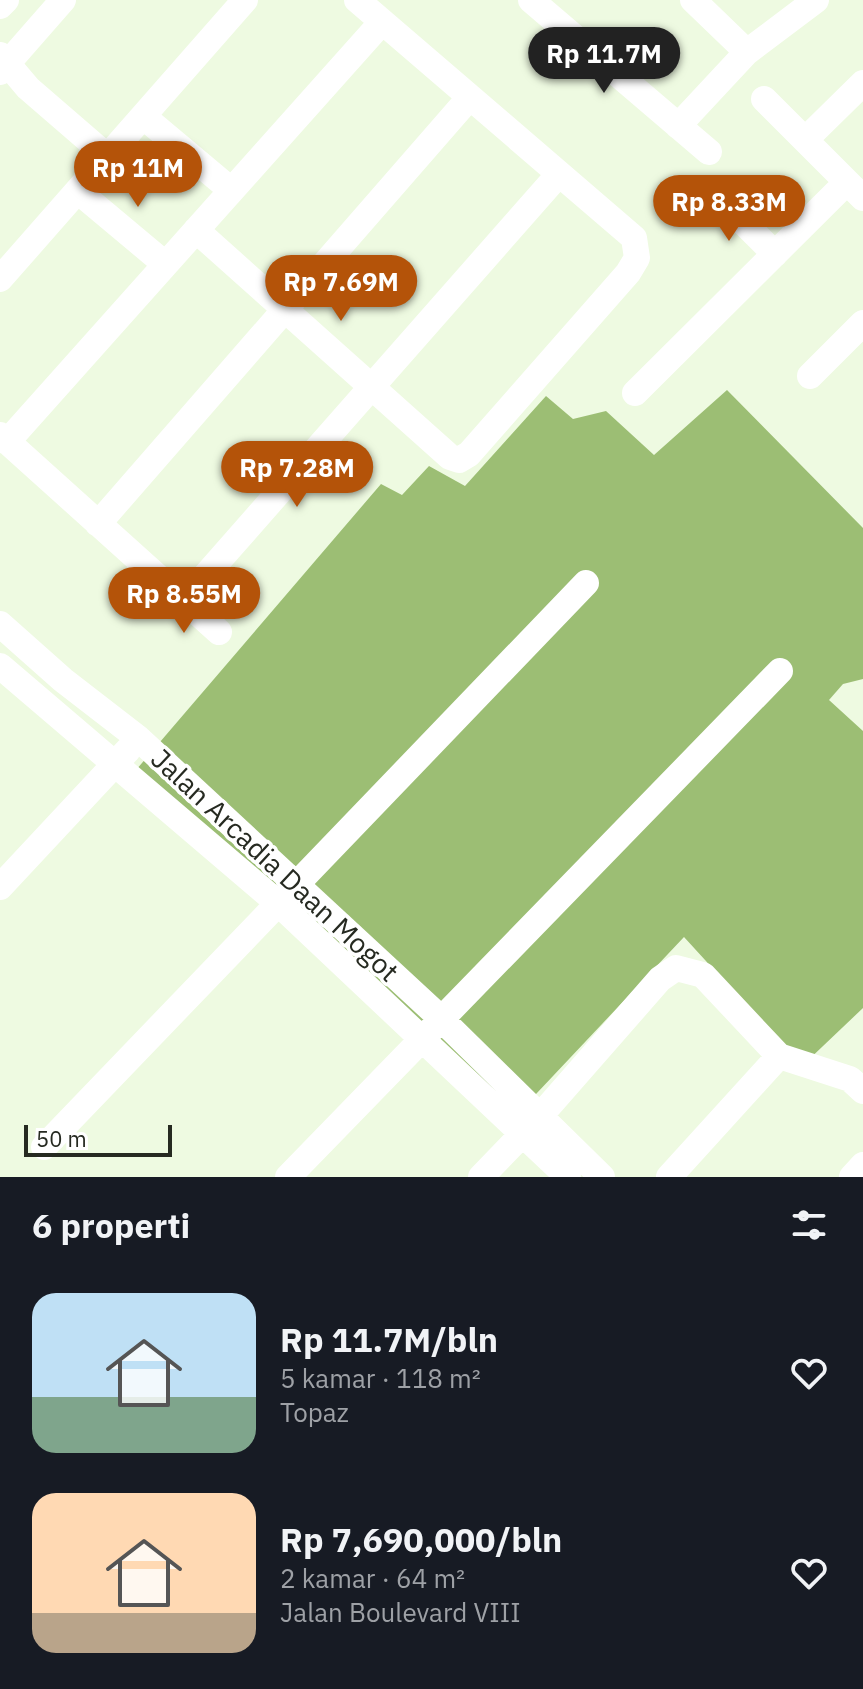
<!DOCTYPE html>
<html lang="id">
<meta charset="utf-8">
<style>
:root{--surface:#171b24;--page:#20242c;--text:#f1f3f6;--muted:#9ea1a6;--accent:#b45309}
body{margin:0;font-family:"IBM Plex Sans",sans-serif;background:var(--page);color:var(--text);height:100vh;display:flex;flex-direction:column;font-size:30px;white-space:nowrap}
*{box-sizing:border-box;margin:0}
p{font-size:26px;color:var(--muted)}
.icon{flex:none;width:44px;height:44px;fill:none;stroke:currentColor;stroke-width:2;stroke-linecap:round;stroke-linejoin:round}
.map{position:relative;height:1177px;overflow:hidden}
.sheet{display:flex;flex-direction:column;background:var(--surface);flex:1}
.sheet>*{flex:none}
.scale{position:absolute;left:24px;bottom:20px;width:148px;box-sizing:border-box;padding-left:8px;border:4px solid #262a21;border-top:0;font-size:22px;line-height:28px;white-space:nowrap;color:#262a21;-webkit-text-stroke:6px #fff;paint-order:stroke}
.price{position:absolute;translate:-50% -68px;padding:0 18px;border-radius:28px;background:var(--accent);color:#fff;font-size:26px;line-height:52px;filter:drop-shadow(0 2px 4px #0008)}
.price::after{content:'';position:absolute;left:50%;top:48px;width:24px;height:18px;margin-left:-12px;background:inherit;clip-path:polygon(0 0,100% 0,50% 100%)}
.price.selected{background:#222;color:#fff}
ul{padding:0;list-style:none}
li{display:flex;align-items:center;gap:24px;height:200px;padding:0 32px}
li span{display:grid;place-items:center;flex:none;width:224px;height:160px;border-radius:24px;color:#555}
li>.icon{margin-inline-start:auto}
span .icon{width:96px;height:96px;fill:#fffc;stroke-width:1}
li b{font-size:34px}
h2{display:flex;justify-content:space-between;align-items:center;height:96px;padding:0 32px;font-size:34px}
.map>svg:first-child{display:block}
.forest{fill:#9cbe74}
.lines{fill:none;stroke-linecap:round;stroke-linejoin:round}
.minor{stroke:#fff;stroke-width:26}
.labels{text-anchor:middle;stroke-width:7;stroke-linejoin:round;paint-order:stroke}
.street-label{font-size:28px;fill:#262a21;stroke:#fff}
</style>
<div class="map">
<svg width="863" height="1177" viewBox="0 0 863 1177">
<rect width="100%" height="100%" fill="#eefae1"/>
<path class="forest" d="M727,390L863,528V679L843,684L829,700L863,731V1008L802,1066L684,937L504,1128L261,899L124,784L381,484L402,495L429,466L465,486L546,396L573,419L606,411L654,455Z"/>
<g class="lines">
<path class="minor" d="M531,0L709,152
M693,0L747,52
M0,6L6,0
M0,55L28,88L109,158
M0,72L63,0
M764,99L863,198
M144,117L231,190
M678,126L747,52L816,0
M805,140L863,83
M79,192L165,264
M719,198L775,254
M196,230L450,457L459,460L469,454L628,273L637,258L634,238L357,0
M0,279L245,0
M810,376L863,323
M635,393L847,182
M0,435L219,632
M7,442L382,22
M98,524L470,97
M184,600L559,174
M0,624L63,680L138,738L433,1011L602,1177
M0,666L279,904L568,1177
M0,887L128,750
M779,1056L850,1079L863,1091
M44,1147L586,583
M288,1177L780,671
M481,1177L541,1115L660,979L676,968L703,975L779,1056L669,1177
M852,1177L863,1165"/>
</g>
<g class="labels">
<g class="street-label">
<text transform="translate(275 865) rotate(43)" y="10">Jalan Arcadia Daan Mogot</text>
</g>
</g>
</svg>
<div class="scale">50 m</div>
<b class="price selected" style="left:604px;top:95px">Rp 11.7M</b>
<b class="price" style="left:138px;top:209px">Rp 11M</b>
<b class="price" style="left:729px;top:243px">Rp 8.33M</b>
<b class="price" style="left:341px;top:323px">Rp 7.69M</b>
<b class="price" style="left:297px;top:509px">Rp 7.28M</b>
<b class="price" style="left:184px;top:635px">Rp 8.55M</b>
</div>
<section class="sheet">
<h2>6 properti<svg class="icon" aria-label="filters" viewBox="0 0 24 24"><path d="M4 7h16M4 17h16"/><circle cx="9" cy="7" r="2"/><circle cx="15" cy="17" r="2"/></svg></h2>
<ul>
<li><span style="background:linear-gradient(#bfe0f5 65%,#7fa58c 0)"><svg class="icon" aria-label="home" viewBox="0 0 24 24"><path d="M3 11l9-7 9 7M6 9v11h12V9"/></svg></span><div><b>Rp 11.7M/bln</b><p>5 kamar · 118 m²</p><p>Topaz</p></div><svg class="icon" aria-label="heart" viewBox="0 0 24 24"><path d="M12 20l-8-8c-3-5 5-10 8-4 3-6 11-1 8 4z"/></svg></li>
<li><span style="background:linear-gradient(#ffd9b3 75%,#b9a48a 0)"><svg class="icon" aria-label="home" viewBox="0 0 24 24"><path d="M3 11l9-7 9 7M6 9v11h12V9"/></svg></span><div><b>Rp 7,690,000/bln</b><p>2 kamar · 64 m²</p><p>Jalan Boulevard VIII</p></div><svg class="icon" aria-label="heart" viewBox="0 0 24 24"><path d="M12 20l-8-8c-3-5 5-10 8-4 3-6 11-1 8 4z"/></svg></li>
</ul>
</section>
